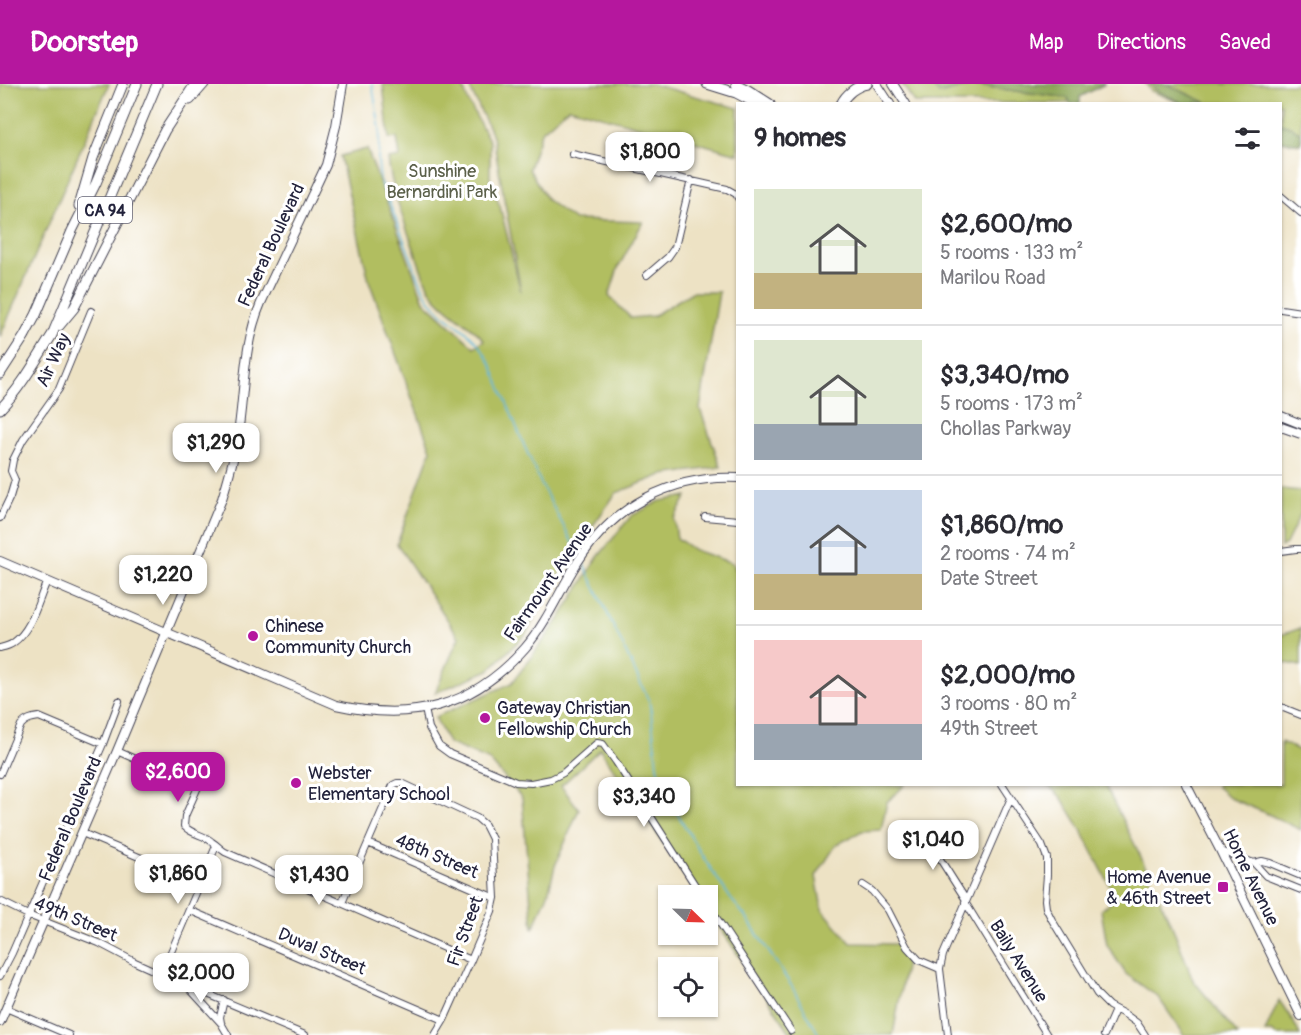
<!DOCTYPE html>
<meta charset="utf-8">
<style>
:root{--surface:#fff;--page:#f7f7f7;--text:#2b2b33;--muted:#7c7c81;--line:#e1e1e2;--accent:#b5179e}
body{margin:0;font-family:Pangolin,sans-serif;background:var(--page);color:var(--text);height:100vh;display:flex;flex-direction:column;font-size:22px;white-space:nowrap}
*{box-sizing:border-box;margin:0}
p{font-size:20px;color:var(--muted)}
.icon{flex:none;width:33px;height:33px;fill:none;stroke:currentColor;stroke-width:2;stroke-linecap:round;stroke-linejoin:round}
.map{position:relative;flex:1;overflow:hidden}
.side{position:absolute;left:736px;top:18px;width:546px;height:684px;display:flex;flex-direction:column;background:var(--surface);border-radius:0px;box-shadow:0 2px 4px #0004}
.side>*{flex:none}
.needle{width:39px;rotate:113deg}
.fabs{position:absolute;left:658px;top:801px;display:grid;gap:12px}
.fabs a{display:grid;place-items:center;width:60px;height:60px;border-radius:0px;background:var(--surface);box-shadow:0 2px 4px #0004;font-size:30px}
.price{position:absolute;translate:-50% -51px;padding:0 14px;border-radius:12px;background:#fff;color:#222;font-size:20px;line-height:39px;filter:drop-shadow(0 2px 3px #0008)}
.price::after{content:'';position:absolute;left:50%;top:36px;width:18px;height:14px;margin-left:-9px;background:inherit;clip-path:polygon(0 0,100% 0,50% 100%)}
.price.active{background:var(--accent);color:#fff}
ul{padding:0;list-style:none}
li{display:flex;align-items:center;gap:18px;height:150px;padding:0 18px}
li+li{border-top:2px solid var(--line)}
li span{display:grid;place-items:center;flex:none;width:168px;height:120px;border-radius:0px;color:#555}
li>.icon{margin-inline-start:auto}
span .icon{width:72px;height:72px;fill:#fffc;stroke-width:1}
li b{font-size:26px}
h2{display:flex;justify-content:space-between;align-items:center;height:72px;padding:0 18px;font-size:26px}
header{display:flex;align-items:center;gap:36px;box-sizing:border-box;height:84px;padding:0 30px;background:var(--accent);color:#fff}
header strong{font-size:28px}
nav{display:flex;gap:33px;margin-inline-start:auto;font-size:21px}
.map>svg:first-child{display:block}
.green{fill:#b1be60;stroke:#6a704e;stroke-width:1.5}
.forest{fill:#8ca556;stroke:#576448;stroke-width:1.5}
.lines{fill:none;stroke-linecap:round;stroke-linejoin:round}
.stream{stroke:#61b9de;stroke-width:1.5}
.minor-casing{stroke:#403f50;stroke-width:8}
.major-casing{stroke:#403f50;stroke-width:10}
.highway-casing{stroke:#403f50;stroke-width:11}
.minor{stroke:#fff;stroke-width:6}
.major{stroke:#fff;stroke-width:8}
.highway{stroke:#fff;stroke-width:9}
.poi-dot{fill:#b5179e;stroke:#fff;stroke-width:2}
.labels{text-anchor:middle;stroke-width:6;stroke-linejoin:round;paint-order:stroke}
.shield{fill:#fff;stroke:#646476;stroke-width:1.5}
.shield-label{font-size:16px;font-weight:bold;fill:#22223b}
.park-label{font-size:18px;fill:#5b604a;stroke:#fff}
.street-label{font-size:18px;fill:#22223b;stroke:#fff}
.poi-label{font-size:18px;fill:#22223b;stroke:#fff;text-anchor:start}
</style>
<header>
<strong>Doorstep</strong>
<nav><a>Map</a><a>Directions</a><a>Saved</a></nav>
</header>
<div class="map">
<svg width="1301" height="951" viewBox="0 0 1301 951">
<rect width="100%" height="100%" fill="#fff"/>
<filter id="ink" filterUnits="userSpaceOnUse"><feTurbulence type="fractalNoise" baseFrequency=".0167" numOctaves="2"/><feDisplacementMap in="SourceGraphic" scale="12" xChannelSelector="R" yChannelSelector="G"/><feConvolveMatrix kernelMatrix="1 2 1 2 8 2 1 2 1" color-interpolation-filters="sRGB"/></filter>
<filter id="wash" filterUnits="userSpaceOnUse"><feTurbulence type="fractalNoise" baseFrequency=".008" numOctaves="4" result="noise"/><feDisplacementMap in="SourceGraphic" scale="24" xChannelSelector="R" yChannelSelector="G"/><feGaussianBlur stdDeviation="1.35" result="paint"/><feColorMatrix in="noise" values="0 0 0 0 0 0 0 0 0 0 0 0 0 0 0 0 0 1.4 0 .05"/><feComposite in="paint" operator="in"/></filter>
<g filter="url(#wash)">
<rect width="100%" height="100%" fill="#ede2c4"/>
<path class="green" d="M0,0H109L0,253Z
M383,0H462L468,17L490,58V97L500,122L521,208L493,53L468,0H652L738,24V70L569,23L541,48L529,85L547,116L574,136L643,138L618,184L609,212L631,234L653,232L692,208H719L700,325L721,383L662,391L616,409L563,484L525,551L489,586L435,609L459,553L397,460L431,366L369,197L340,72L367,65L424,217L474,263L484,256C472,241 452,231 439,217C426,205 421,184 415,168C404,137 392,107 388,75L400,73L397,54L389,55Z
M902,0H930L940,10L972,1L1069,14L1070,19H915Z
M1146,0H1301V60L1281,57V20L1180,19L1151,7Z
M1281,405L1301,407V431H1300L1286,460L1281,463Z
M687,412L674,435L677,454L694,466L732,479L738,488V700L905,701L887,718L881,746L862,747L836,761L816,792L822,825L851,859L896,860L906,878L893,951H792L708,826V812L698,811L600,665L561,702L579,725L555,782L548,810L533,845L522,714L490,677L448,659L435,633L512,599L560,534L598,473L631,432L660,417Z
M1301,544V582L1281,578V551Z
M1281,658L1301,667V746L1270,731L1230,714L1217,703V700H1281Z
M1047,701H1105L1141,773L1175,849L1193,896L1238,951H1183L1181,946L1158,913L1126,890L1107,861L1101,826L1116,814L1082,747L1061,713Z
M1279,916L1293,937L1300,951H1276L1272,948H1265Z"/>
<path class="forest" d="M930,0H1105L1080,13V19L1070,20L1068,14L972,1L939,10Z
M1150,0H1167L1207,19H1183L1157,7Z
M1281,39L1290,42L1301,49V60L1281,57Z"/>
<g class="lines">
<path class="stream" d="M372,0L380,45L378,78L380,95L424,207C438,232 453,235 472,253C480,260 485,270 491,280L524,361L542,402L579,471
M583,478L649,617L651,628L657,682L662,703L701,770L731,815L746,833L791,901L819,951"/>
</g>
</g>
<g filter="url(#ink)">
<g class="lines">
<defs>
<path id="minor" d="M572,70L727,105L736,110L738,114
M1281,112L1301,129
M647,191L668,173L675,163L691,96
M1281,225L1301,228
M705,433L738,436
M0,434L10,413L15,396L11,387L13,376L23,356L59,305L91,227
M1281,467L1296,465H1301
M0,564C4,563 9,562 13,559C32,546 38,517 47,497
M1281,623L1301,631
M425,625L429,644L439,662L450,670L516,698L531,699L551,695L563,689L597,659L603,660L616,678L702,812
M117,667L198,703L185,732L184,742C192,751 204,750 212,758C217,761 220,765 225,768L471,876
M0,690L21,641C26,635 32,634 39,633L103,660
M1002,700L1042,761L1047,774V791L1045,816L1046,824L1052,836L1097,910L1109,922L1126,931L1137,939L1145,951
M925,745L933,764L966,816
M82,749L146,776
M368,759L495,814
M1221,767L1254,779L1262,777L1270,779L1301,792
M1254,779L1266,792L1301,806
M863,801L872,807L888,826L907,863L919,876L940,885
M0,817L28,831L99,859L135,878L186,901L305,951
M965,818L1047,951
M342,819L393,701L397,699H402L477,734L485,741L492,755L495,814L492,827L471,876L444,936L435,951
M708,821L791,947
M189,826L444,936
M162,889L216,762
M0,892L12,869L103,660L119,617
M188,903L221,939L228,951
M6,924L69,951
M221,939L220,933L224,916
M948,951L940,885L943,871L1011,714
M1104,951L1115,926"/>
<path id="major" d="M877,0L890,20
M893,0L906,20
M1281,332L1301,340
M1281,343L1301,350
M0,477L336,621C412,638 472,624 525,564C546,540 560,506 577,479C613,422 671,391 738,394
M1186,700L1220,766L1301,932
M0,938L117,667L222,415C228,395 234,376 237,356C245,310 242,263 261,219L326,81L336,42L343,0"/>
<path id="highway" d="M707,0L736,9L757,20
M736,0L748,6L770,20
M190,16L204,0
M841,20C846,10 856,2 867,0
M79,122L93,74L123,0
M59,242L74,224L165,46L195,0
M0,290L24,253L36,231L72,147L96,99L137,0
M0,325C21,304 36,276 52,251L157,0"/>
</defs>
<use href="#minor" class="minor-casing"/>
<use href="#major" class="major-casing"/>
<use href="#highway" class="highway-casing"/>
<use href="#minor" class="minor"/>
<use href="#major" class="major"/>
<use href="#highway" class="highway"/>
</g>
</g>
<g class="poi-dot">
<circle cx="253" cy="552" r="6"/>
<circle cx="485" cy="634" r="6"/>
<circle cx="296" cy="699" r="6"/>
<rect x="1217" y="797" width="12" height="12" rx="3"/>
</g>
<g class="labels">
<rect class="shield" x="78" y="113" width="54" height="26" rx="4.5"/>
<g class="shield-label">
<text x="105" y="132">CA 94</text>
</g>
<g class="park-label">
<text x="442" y="93">Sunshine<tspan x="442" dy="21">Bernardini Park</tspan></text>
</g>
<g class="street-label">
<text transform="translate(271 161) rotate(-65)" y="6">Federal Boulevard</text>
<text transform="translate(53 276) rotate(-65)" y="6">Air Way</text>
<text transform="translate(548 498) rotate(-55)" y="6">Fairmount Avenue</text>
<text transform="translate(70 735) rotate(-67)" y="6">Federal Boulevard</text>
<text transform="translate(437 772) rotate(23)" y="6">48th Street</text>
<text transform="translate(1251 793) rotate(64)" y="6">Home Avenue</text>
<text transform="translate(76 835) rotate(23)" y="6">49th Street</text>
<text transform="translate(465 847) rotate(-70)" y="6">Fir Street</text>
<text transform="translate(322 867) rotate(23)" y="6">Duval Street</text>
<text transform="translate(1019 877) rotate(58)" y="6">Baily Avenue</text>
</g>
<g class="poi-label">
<text x="265" y="548">Chinese<tspan x="265" dy="21">Community Church</tspan></text>
<text x="497" y="630">Gateway Christian<tspan x="497" dy="21">Fellowship Church</tspan></text>
<text x="308" y="695">Webster<tspan x="308" dy="21">Elementary School</tspan></text>
<text x="1211" y="799" text-anchor="end">Home Avenue<tspan x="1211" dy="21">&amp; 46th Street</tspan></text>
</g>
</g>
</svg>
<div class="fabs">
<a><svg class="needle" viewBox="-14 -14 28 28"><path d="M0-13l5 13h-10z" fill="#e53935"/><path d="M0 13l5-13h-10z" fill="#7c7c81"/></svg></a>
<a><svg class="icon" aria-label="locate" viewBox="0 0 24 24"><circle cx="12" cy="12" r="6"/><path d="M12 2v4M12 18v4M2 12h4M18 12h4"/></svg></a>
</div>
<b class="price" style="left:650px;top:99px">$1,800</b>
<b class="price" style="left:216px;top:390px">$1,290</b>
<b class="price" style="left:163px;top:522px">$1,220</b>
<b class="price active" style="left:178px;top:719px">$2,600</b>
<b class="price" style="left:644px;top:744px">$3,340</b>
<b class="price" style="left:933px;top:787px">$1,040</b>
<b class="price" style="left:178px;top:821px">$1,860</b>
<b class="price" style="left:319px;top:822px">$1,430</b>
<b class="price" style="left:201px;top:920px">$2,000</b>
<section class="side">
<h2>9 homes<svg class="icon" aria-label="filters" viewBox="0 0 24 24"><path d="M4 7h16M4 17h16"/><circle cx="9" cy="7" r="2"/><circle cx="15" cy="17" r="2"/></svg></h2>
<ul>
<li><span style="background:linear-gradient(#dfe7d0 70%,#c2b280 0)"><svg class="icon" aria-label="home" viewBox="0 0 24 24"><path d="M3 11l9-7 9 7M6 9v11h12V9"/></svg></span><div><b>$2,600/mo</b><p>5 rooms · 133 m²</p><p>Marilou Road</p></div></li>
<li><span style="background:linear-gradient(#dfe7d0 70%,#9aa5b1 0)"><svg class="icon" aria-label="home" viewBox="0 0 24 24"><path d="M3 11l9-7 9 7M6 9v11h12V9"/></svg></span><div><b>$3,340/mo</b><p>5 rooms · 173 m²</p><p>Chollas Parkway</p></div></li>
<li><span style="background:linear-gradient(#c9d6e8 70%,#c2b280 0)"><svg class="icon" aria-label="home" viewBox="0 0 24 24"><path d="M3 11l9-7 9 7M6 9v11h12V9"/></svg></span><div><b>$1,860/mo</b><p>2 rooms · 74 m²</p><p>Date Street</p></div></li>
<li><span style="background:linear-gradient(#f6c9c9 70%,#9aa5b1 0)"><svg class="icon" aria-label="home" viewBox="0 0 24 24"><path d="M3 11l9-7 9 7M6 9v11h12V9"/></svg></span><div><b>$2,000/mo</b><p>3 rooms · 80 m²</p><p>49th Street</p></div></li>
</ul>
</section>
</div>
